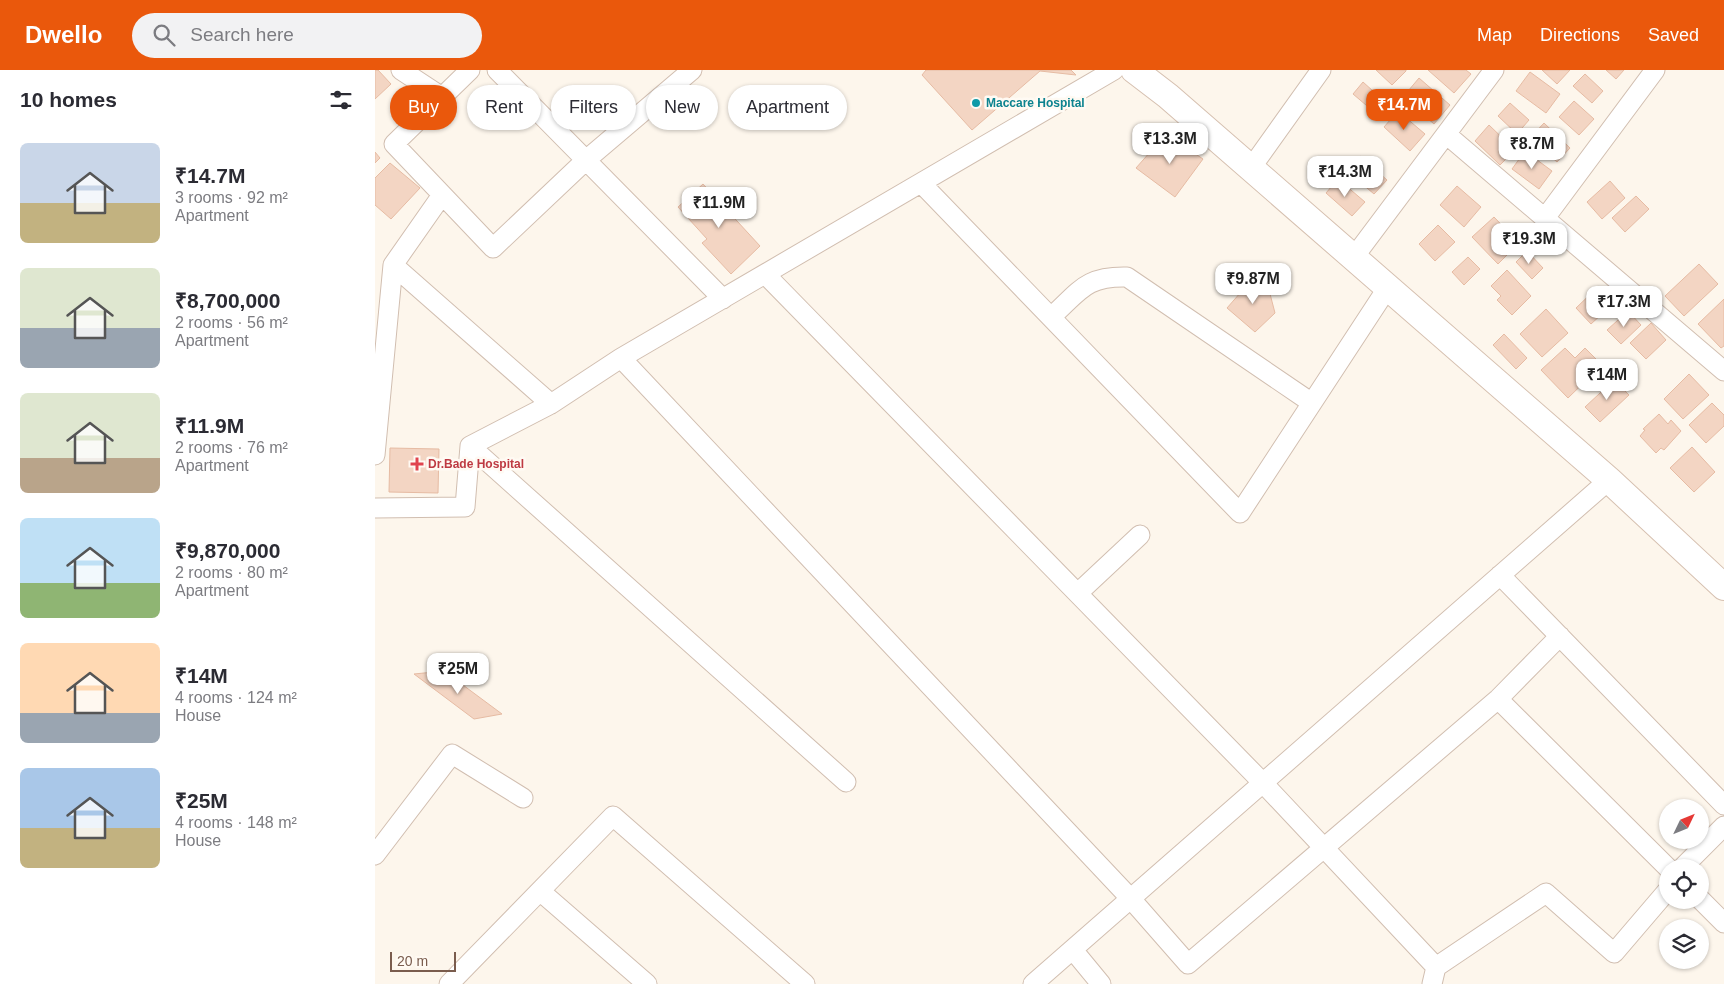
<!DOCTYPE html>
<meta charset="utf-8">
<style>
:root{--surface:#fff;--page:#f2f2f3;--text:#2b2b33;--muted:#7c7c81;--accent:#ea580c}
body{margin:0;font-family:Arial,sans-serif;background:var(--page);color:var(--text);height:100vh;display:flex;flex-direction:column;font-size:19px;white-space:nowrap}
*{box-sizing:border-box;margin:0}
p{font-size:16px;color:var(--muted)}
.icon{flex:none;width:28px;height:28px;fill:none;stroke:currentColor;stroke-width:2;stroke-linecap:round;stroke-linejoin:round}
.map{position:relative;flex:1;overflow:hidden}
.drawer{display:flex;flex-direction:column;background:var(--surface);width:375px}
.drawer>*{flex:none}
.banner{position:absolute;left:15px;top:15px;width:475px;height:45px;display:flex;gap:10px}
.needle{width:32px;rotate:47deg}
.buttons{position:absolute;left:1284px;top:729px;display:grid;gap:10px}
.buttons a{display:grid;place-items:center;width:50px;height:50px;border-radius:50%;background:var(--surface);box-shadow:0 1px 4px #0004;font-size:25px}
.scale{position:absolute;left:15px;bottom:12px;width:66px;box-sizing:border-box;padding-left:5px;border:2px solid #7a5c4d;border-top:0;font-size:14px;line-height:18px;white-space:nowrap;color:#7a5c4d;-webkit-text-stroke:4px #fffaf3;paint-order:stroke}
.price{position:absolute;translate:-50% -42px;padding:0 11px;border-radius:10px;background:#fff;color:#222;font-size:16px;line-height:32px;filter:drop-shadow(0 1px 2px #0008)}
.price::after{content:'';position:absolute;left:50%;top:30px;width:15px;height:11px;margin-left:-8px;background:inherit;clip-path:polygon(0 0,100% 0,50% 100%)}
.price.selected{background:var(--accent);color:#fff}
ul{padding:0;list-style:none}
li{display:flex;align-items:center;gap:15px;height:125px;padding:0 20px}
li span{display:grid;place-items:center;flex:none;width:140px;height:100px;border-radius:8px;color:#555}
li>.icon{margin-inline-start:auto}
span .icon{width:60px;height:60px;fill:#fffc;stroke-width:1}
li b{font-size:21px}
h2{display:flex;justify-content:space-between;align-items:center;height:60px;padding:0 20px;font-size:21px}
.chip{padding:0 18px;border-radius:22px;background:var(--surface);box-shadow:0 1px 4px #0004;font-size:18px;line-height:45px}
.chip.selected{background:var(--accent);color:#fff}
header{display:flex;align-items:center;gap:30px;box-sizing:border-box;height:70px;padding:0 25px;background:var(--accent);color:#fff}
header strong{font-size:24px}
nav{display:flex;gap:28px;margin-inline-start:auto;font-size:18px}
.search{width:350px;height:45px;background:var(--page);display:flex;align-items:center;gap:12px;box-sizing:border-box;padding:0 18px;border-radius:28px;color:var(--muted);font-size:19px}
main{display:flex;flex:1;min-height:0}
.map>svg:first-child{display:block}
.building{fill:#f3d5c3;stroke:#e6bba3}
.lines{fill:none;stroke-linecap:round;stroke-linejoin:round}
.street-casing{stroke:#d1beb0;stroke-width:21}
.secondary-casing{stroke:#d6c0b0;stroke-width:28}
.street{stroke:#fff;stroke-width:19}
.secondary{stroke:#fff;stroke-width:26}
.culture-dot{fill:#0f9aa8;stroke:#fffaf3;stroke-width:2}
.health-dot{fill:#e0444e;stroke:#fffaf3;stroke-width:2}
.labels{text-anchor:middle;stroke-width:5;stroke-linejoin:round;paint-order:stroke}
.culture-label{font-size:12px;font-weight:bold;fill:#0d838f;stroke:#fffaf3;text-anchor:start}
.health-label{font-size:12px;font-weight:bold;fill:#be3a42;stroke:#fffaf3;text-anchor:start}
</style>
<header>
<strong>Dwello</strong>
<div class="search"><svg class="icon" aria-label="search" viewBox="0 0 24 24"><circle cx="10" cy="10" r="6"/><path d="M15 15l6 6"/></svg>Search here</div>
<nav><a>Map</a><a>Directions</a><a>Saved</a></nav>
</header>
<main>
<section class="drawer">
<h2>10 homes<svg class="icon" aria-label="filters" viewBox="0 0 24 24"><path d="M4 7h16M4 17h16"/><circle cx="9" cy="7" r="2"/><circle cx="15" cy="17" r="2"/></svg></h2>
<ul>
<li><span style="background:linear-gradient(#c9d6e8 60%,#c2b280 0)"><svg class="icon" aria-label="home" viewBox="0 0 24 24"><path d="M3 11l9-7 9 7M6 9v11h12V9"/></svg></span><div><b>₹14.7M</b><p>3 rooms · 92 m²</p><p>Apartment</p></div></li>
<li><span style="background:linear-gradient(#dfe7d0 60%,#9aa5b1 0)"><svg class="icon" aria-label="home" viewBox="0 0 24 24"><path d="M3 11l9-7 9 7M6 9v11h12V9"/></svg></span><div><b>₹8,700,000</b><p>2 rooms · 56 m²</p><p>Apartment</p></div></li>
<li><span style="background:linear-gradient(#dfe7d0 65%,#b9a48a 0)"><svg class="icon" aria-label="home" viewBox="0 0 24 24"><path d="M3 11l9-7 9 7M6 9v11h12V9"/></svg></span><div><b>₹11.9M</b><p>2 rooms · 76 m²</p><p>Apartment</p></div></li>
<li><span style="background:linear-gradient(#bfe0f5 65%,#8fb573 0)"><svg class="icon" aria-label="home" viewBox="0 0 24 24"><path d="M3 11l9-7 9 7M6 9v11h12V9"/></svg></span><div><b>₹9,870,000</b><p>2 rooms · 80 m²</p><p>Apartment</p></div></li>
<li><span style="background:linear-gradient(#ffd9b3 70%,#9aa5b1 0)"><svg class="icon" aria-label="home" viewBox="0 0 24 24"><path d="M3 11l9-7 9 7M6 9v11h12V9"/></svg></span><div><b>₹14M</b><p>4 rooms · 124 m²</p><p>House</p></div></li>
<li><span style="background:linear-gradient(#a9c7e8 60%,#c2b280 0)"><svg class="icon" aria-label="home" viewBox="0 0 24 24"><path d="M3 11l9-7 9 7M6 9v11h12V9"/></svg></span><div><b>₹25M</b><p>4 rooms · 148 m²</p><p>House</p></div></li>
</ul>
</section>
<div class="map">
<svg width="1349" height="914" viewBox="0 0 1349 914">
<rect width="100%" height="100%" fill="#fdf6ec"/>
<path class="building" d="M0,0H3L16,14L0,29Z
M551,0H696L701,5L665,1L597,60L547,5Z
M1001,0H1031V1L1017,15Z
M1053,0H1091L1096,4L1079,23Z
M1167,0H1195L1182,14Z
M1231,0H1249L1241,9Z
M1155,2L1185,24L1171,43L1141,21Z
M1210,4L1228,21L1217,33L1198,16Z
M1044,8L1075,35L1059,54L1028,27Z
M988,12L1008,30L998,41L978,24Z
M1199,31L1219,49L1204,65L1184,47Z
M1135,33L1154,50L1142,64L1123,46Z
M1023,41L1050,64L1035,81L1009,57Z
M1169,53L1195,78L1182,92L1155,68Z
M1114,55L1140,80L1125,95L1100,71Z
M791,64L828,89L800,127L761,98Z
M1150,81L1177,101L1164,119L1137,99Z
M0,82L5,88L0,93Z
M985,86L1012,110L999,124L972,101Z
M15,93L45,118L16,149L0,135V108Z
M963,109L990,132L977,146L951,123Z
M1235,111L1250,128L1227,149L1212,132Z
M328,114L385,176L356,204L327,173L332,169L303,137Z
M1082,116L1106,137L1089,157L1065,135Z
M1261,126L1274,139L1250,162L1237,148Z
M1119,147L1144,173L1123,194L1097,167Z
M1063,155L1080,172L1060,191L1044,174Z
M1152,181L1168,198L1157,209L1141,192Z
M1093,187L1105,199L1089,215L1077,202Z
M1324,194L1343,214L1309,246L1290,226Z
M1132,200L1156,226L1137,245L1122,230L1126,226L1116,216Z
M880,206L894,220L900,243L880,262L852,238Z
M1224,216L1240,232L1216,254L1201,238Z
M1349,229V276L1346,278L1323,254Z
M1171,239L1193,263L1167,287L1145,264Z
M1253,241L1266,255L1246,274L1232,260Z
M1276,253L1291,270L1271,289L1255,273Z
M1129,264L1152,288L1141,299L1118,275Z
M1190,278L1200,288L1210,278L1227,295L1193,328L1166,300Z
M1314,304L1334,325L1308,349L1289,329Z
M1239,310L1254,325L1225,352L1210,337Z
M1337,333L1349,345V356L1331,373L1314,355Z
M1284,344L1293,354L1296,350L1306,361L1289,380L1286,378L1281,383L1265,366L1270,360L1268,359Z
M1317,377L1340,402L1319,422L1295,398Z
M15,378L64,379L63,423L14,422Z
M69,601L127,644L99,649L39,604Z"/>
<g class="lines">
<defs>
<path id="street" d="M26,0L67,27
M95,0L19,74L118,178L211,90L317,0
M122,0L348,229
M1071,64L1349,301
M876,98L946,0
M546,113L865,443L1013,217
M1170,148L1280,0
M979,187L1119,0
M18,195L176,334
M390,204L888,713L1061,897L1057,914
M676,247C705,221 710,206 752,207L937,333
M246,288L756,829L813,894L1123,629L1185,566
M95,376L471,712
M0,385L18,195L67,125
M0,438L90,437L95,376L176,334L246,288L739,0
M1125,505L1349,735
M703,523L765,465
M1123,629L1293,798
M0,785L77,684L148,728
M1307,798L1349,756
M165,821L272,914
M1325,829L1349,853
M698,880L726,914
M1061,897L1171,823L1239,883L1292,821
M74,914L238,746L430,914
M658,914L1234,410"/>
<path id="secondary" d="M759,0L793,26L1234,410L1349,517"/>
</defs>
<use href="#street" class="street-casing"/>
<use href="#secondary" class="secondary-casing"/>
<use href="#street" class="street"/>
<use href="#secondary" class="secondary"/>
</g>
<circle class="culture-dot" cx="601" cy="33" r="5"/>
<path class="health-dot" d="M39.5 386.5h5v5h5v5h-5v5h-5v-5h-5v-5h5z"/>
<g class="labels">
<g class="culture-label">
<text x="611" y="37">Maccare Hospital</text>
</g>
<g class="health-label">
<text x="53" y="398">Dr.Bade Hospital</text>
</g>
</g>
</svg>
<div class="buttons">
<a><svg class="needle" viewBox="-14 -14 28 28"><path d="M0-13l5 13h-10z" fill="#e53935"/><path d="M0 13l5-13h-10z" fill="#7c7c81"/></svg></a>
<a><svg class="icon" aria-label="locate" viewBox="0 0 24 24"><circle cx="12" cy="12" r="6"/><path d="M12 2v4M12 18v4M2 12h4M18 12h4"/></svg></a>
<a><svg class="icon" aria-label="layers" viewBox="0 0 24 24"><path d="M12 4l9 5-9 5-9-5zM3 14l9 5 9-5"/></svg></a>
</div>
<div class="scale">20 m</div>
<b class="price selected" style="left:1029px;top:61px">₹14.7M</b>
<b class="price" style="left:795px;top:95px">₹13.3M</b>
<b class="price" style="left:1157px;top:100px">₹8.7M</b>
<b class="price" style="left:970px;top:128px">₹14.3M</b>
<b class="price" style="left:344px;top:159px">₹11.9M</b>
<b class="price" style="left:1154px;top:195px">₹19.3M</b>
<b class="price" style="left:878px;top:235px">₹9.87M</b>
<b class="price" style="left:1249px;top:258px">₹17.3M</b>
<b class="price" style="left:1232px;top:331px">₹14M</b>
<b class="price" style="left:83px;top:625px">₹25M</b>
<div class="banner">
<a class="chip selected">Buy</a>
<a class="chip">Rent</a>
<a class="chip">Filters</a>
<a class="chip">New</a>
<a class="chip">Apartment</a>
</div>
</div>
</main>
